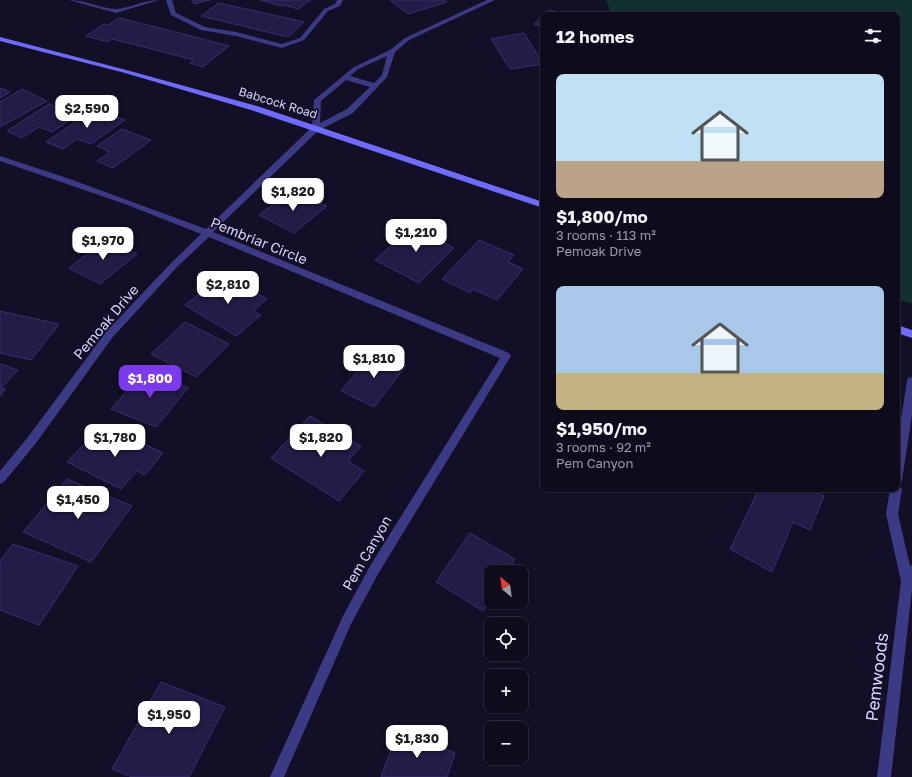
<!DOCTYPE html>
<meta charset="utf-8">
<style>
:root{--surface:#0e0b1c;--page:#171425;--text:#f1f3f6;--muted:#9b9ba3;--line:#2e2b3b;--accent:#7c3aed}
body{margin:0;font-family:"Golos Text",sans-serif;background:var(--page);color:var(--text);height:100vh;display:flex;flex-direction:column;font-size:15px;white-space:nowrap}
*{box-sizing:border-box;margin:0}
p{font-size:13px;color:var(--muted)}
.icon{flex:none;width:22px;height:22px;fill:none;stroke:currentColor;stroke-width:2;stroke-linecap:round;stroke-linejoin:round}
.map{position:relative;flex:1;overflow:hidden}
.drawer{position:absolute;left:540px;top:12px;width:360px;height:480px;display:flex;flex-direction:column;background:var(--surface);border-radius:8px;box-shadow:0 1px 3px #0004,0 0 0 1px var(--line)}
.drawer>*{flex:none}
.needle{width:26px;rotate:331deg}
.fabs{position:absolute;left:484px;top:565px;display:grid;gap:8px}
.fabs a{display:grid;place-items:center;width:44px;height:44px;border-radius:8px;background:var(--surface);box-shadow:0 1px 3px #0004,0 0 0 1px var(--line);font-size:20px}
.price{position:absolute;translate:-50% -34px;padding:0 9px;border-radius:8px;background:#fff;color:#222;font-size:13px;line-height:26px;filter:drop-shadow(0 1px 2px #0008)}
.price::after{content:'';position:absolute;left:50%;top:24px;width:12px;height:9px;margin-left:-6px;background:inherit;clip-path:polygon(0 0,100% 0,50% 100%)}
.price.on{background:var(--accent);color:#fff}
ul{padding:0;list-style:none}
li{display:grid;align-content:center;gap:8px;height:212px;padding:0 16px}
li span{display:grid;place-items:center;height:124px;border-radius:8px;color:#555}
li>.icon{margin-inline-start:auto}
span .icon{width:72px;height:72px;fill:#fffc;stroke-width:1}
li b{font-size:17px}
h2{display:flex;justify-content:space-between;align-items:center;height:48px;padding:0 16px;font-size:17px}
.map>svg:first-child{display:block}
.green{fill:#12302f}
.building{fill:#241b47;stroke:#3b2d73}
.lines{fill:none;stroke-linecap:round;stroke-linejoin:round}
.service{fill:#3d3a85;fill-rule:evenodd}
.minor{fill:#3d3a85;fill-rule:evenodd}
.secondary{fill:#6f6bff;fill-rule:evenodd}
.labels{text-anchor:middle;stroke-width:3.5;stroke-linejoin:round;paint-order:stroke}
.far-street-label{font-size:12px;fill:#d9d4ff;stroke:#130f26}
.street-label{font-size:14px;fill:#d9d4ff;stroke:#130f26}
.near-street-label{font-size:17px;fill:#d9d4ff;stroke:#130f26}
</style>
<div class="map">
<svg width="912" height="777" viewBox="0 0 912 777">
<rect width="100%" height="100%" fill="#130f26"/>
<path class="green" d="M606,0H912V304L897,299V15H610L611,13Z"/>
<path class="building" d="M191,0H210L195,4Z
M260,0H311L298,9L284,5L281,6Z
M390,0H444L447,2L408,14Z
M219,3L304,22L288,37L201,16Z
M550,10L568,15H544Z
M543,16V27L534,24Z
M119,18L183,34L229,46L203,67L190,63L194,60L148,48L112,39L108,42L86,36L104,24L108,25Z
M524,33L543,64L510,69L491,39Z
M0,88L10,92L0,98Z
M22,89L47,101L0,127V102Z
M49,104L78,115L52,132L39,127L22,138L7,131Z
M94,109L125,120L91,144L77,139L63,149L46,142Z
M122,129L151,140L113,168L97,161L110,152L97,146Z
M297,191L327,206L294,233L259,215L282,198L287,200Z
M416,223L444,237L440,241L454,248L419,283L375,260Z
M106,239L137,254L100,284L69,268Z
M479,240L514,255L508,262L523,269L497,300L473,289L470,293L442,279Z
M224,275L267,299L253,311L261,315L236,336L185,305Z
M0,311L59,324L31,360L0,353Z
M185,322L229,344L196,377L151,354Z
M374,351L406,366L374,407L341,391Z
M0,364L18,370L1,388L6,389L0,396Z
M144,371L188,388L156,427L111,409Z
M310,416L361,446L348,461L364,471L339,501L271,458Z
M110,427L163,453L145,475L137,471L121,489L67,462L89,439L96,443Z
M67,479L132,506L91,562L23,532Z
M759,489H809L824,496L810,530L793,522L772,572L730,549Z
M470,533L515,559L507,572H491V597L483,611L436,582Z
M13,544L78,566L39,625L0,610V561Z
M161,682L225,707L189,777H132L112,769Z
M398,731L455,753L447,777H381Z"/>
<g class="lines">
<path class="service" d="M69,0C86,0 102,9 116,9C128,9 143,0 159,0L116,13Z
M166,0H172L176,13L205,27L236,32L282,44L300,38L324,9L335,4L337,0H343L340,6L328,11L304,40L282,48L236,36L201,30L171,15Z"/>
<path class="minor" d="M487,0H495L409,40L395,52L387,77L353,113L319,130L213,232L509,353L511,356L378,574L351,624L284,777H270L343,616L370,566L500,358L209,237L178,266L112,338L36,443L4,482L0,484V471L28,437L106,332L172,262L201,234L125,204L0,161V156L67,178L206,229L312,127L314,100L354,67L390,50L405,38ZM387,56L382,75L374,83L350,76L358,69ZM346,80L370,87L347,109L320,123L321,101Z
M912,377V415L902,480L901,483L898,485L902,489L898,514L910,566L912,565V590L891,777H877L901,581L886,514L890,489H897V445L907,381L908,378Z"/>
<path class="secondary" d="M0,37L130,71L257,106L543,202V208L251,110L125,73L0,41Z
M897,325L912,330V338L897,333Z"/>
</g>
<g class="labels">
<g class="far-street-label">
<text transform="translate(278 103) rotate(17)" y="4">Babcock Road</text>
</g>
<g class="street-label">
<text transform="translate(259 241) rotate(22)" y="5">Pembriar Circle</text>
<text transform="translate(106 322) rotate(-50)" y="5">Pemoak Drive</text>
<text transform="translate(367 553) rotate(-60)" y="5">Pem Canyon</text>
</g>
<g class="near-street-label">
<text transform="translate(877 677) rotate(-83)" y="6">Pemwoods</text>
</g>
</g>
</svg>
<div class="fabs">
<a><svg class="needle" viewBox="-14 -14 28 28"><path d="M0-13l5 13h-10z" fill="#e53935"/><path d="M0 13l5-13h-10z" fill="#9b9ba3"/></svg></a>
<a><svg class="icon" aria-label="locate" viewBox="0 0 24 24"><circle cx="12" cy="12" r="6"/><path d="M12 2v4M12 18v4M2 12h4M18 12h4"/></svg></a>
<a>+</a>
<a>−</a>
</div>
<b class="price" style="left:87px;top:129px">$2,590</b>
<b class="price" style="left:293px;top:212px">$1,820</b>
<b class="price" style="left:416px;top:253px">$1,210</b>
<b class="price" style="left:103px;top:261px">$1,970</b>
<b class="price" style="left:228px;top:305px">$2,810</b>
<b class="price" style="left:374px;top:379px">$1,810</b>
<b class="price on" style="left:150px;top:399px">$1,800</b>
<b class="price" style="left:115px;top:458px">$1,780</b>
<b class="price" style="left:321px;top:458px">$1,820</b>
<b class="price" style="left:78px;top:520px">$1,450</b>
<b class="price" style="left:169px;top:735px">$1,950</b>
<b class="price" style="left:417px;top:759px">$1,830</b>
<section class="drawer">
<h2>12 homes<svg class="icon" aria-label="filters" viewBox="0 0 24 24"><path d="M4 7h16M4 17h16"/><circle cx="9" cy="7" r="2"/><circle cx="15" cy="17" r="2"/></svg></h2>
<ul>
<li><span style="background:linear-gradient(#bfe0f5 70%,#b9a48a 0)"><svg class="icon" aria-label="home" viewBox="0 0 24 24"><path d="M3 11l9-7 9 7M6 9v11h12V9"/></svg></span><div><b>$1,800/mo</b><p>3 rooms · 113 m²</p><p>Pemoak Drive</p></div></li>
<li><span style="background:linear-gradient(#a9c7e8 70%,#c2b280 0)"><svg class="icon" aria-label="home" viewBox="0 0 24 24"><path d="M3 11l9-7 9 7M6 9v11h12V9"/></svg></span><div><b>$1,950/mo</b><p>3 rooms · 92 m²</p><p>Pem Canyon</p></div></li>
</ul>
</section>
</div>
